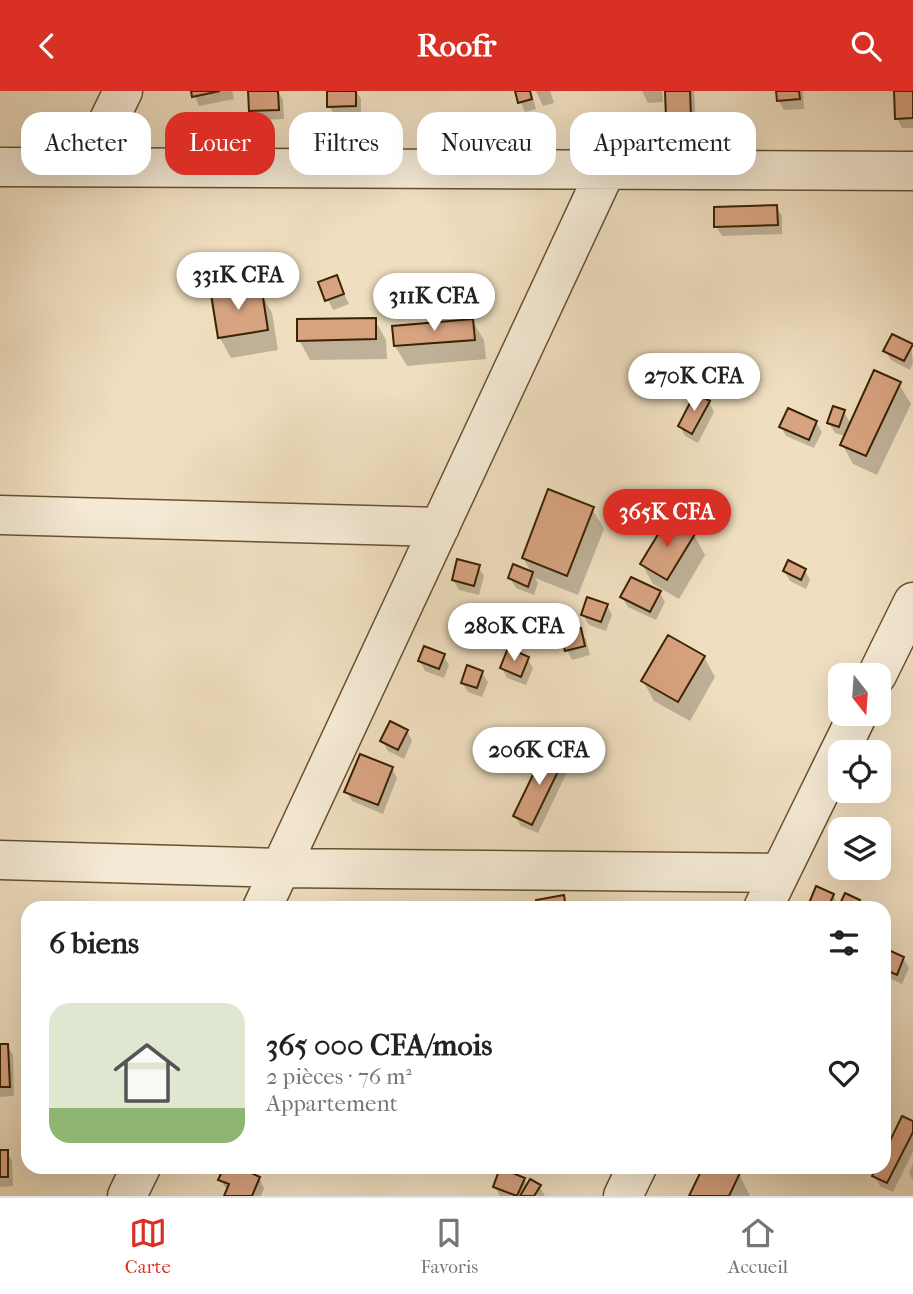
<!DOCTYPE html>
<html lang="fr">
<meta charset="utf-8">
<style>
:root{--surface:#fff;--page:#f2f2f2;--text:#222;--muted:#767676;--line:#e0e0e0;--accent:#d93025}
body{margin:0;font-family:"IM FELL French Canon",serif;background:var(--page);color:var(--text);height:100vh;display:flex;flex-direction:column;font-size:26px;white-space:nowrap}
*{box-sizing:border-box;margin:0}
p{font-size:23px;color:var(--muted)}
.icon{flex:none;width:38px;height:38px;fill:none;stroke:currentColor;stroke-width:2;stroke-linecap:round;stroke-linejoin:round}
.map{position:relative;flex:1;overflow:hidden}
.side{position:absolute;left:21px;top:810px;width:870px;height:273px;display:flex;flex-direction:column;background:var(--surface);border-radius:21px;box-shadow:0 7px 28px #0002}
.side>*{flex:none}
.guide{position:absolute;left:21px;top:21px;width:872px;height:63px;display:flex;gap:14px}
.needle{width:46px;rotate:163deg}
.buttons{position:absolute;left:828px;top:572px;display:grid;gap:14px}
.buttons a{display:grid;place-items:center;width:63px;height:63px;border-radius:14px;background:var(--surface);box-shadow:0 7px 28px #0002;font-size:35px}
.price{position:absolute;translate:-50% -60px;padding:0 16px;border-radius:24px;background:#fff;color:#222;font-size:23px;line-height:46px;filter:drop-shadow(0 2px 4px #0008)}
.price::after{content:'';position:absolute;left:50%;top:42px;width:21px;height:16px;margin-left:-10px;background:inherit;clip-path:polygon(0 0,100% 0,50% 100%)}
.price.active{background:var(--accent);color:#fff}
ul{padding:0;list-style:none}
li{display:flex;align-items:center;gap:21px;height:175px;padding:0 28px}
li span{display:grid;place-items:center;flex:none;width:196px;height:140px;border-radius:21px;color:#555}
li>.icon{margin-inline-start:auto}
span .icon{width:84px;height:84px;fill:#fffc;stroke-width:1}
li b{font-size:30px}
h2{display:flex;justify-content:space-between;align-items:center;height:84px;padding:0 28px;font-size:30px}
.pill{padding:0 24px;border-radius:21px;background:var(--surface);box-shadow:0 7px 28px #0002;font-size:24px;line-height:63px}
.pill.active{background:var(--accent);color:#fff}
header{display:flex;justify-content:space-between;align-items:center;height:91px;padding:0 28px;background:var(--accent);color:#fff;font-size:32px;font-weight:700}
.tabs{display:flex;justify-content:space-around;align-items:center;height:98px;border-top:2px solid var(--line);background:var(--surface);font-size:19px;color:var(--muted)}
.tabs a{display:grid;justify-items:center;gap:4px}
.tabs .active{color:var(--accent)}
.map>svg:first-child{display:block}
.shadow{fill:#0003}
.building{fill:#d8a381;stroke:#3a2300;stroke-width:2}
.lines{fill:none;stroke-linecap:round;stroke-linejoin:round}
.minor-casing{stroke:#675230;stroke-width:41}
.minor{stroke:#f5ead5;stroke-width:38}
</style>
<header><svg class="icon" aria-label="back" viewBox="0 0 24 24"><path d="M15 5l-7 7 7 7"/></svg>Roofr<svg class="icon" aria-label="search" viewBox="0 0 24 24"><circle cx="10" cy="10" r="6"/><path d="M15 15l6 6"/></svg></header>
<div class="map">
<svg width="913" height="1105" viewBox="0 0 913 1105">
<rect width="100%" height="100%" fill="#efdebf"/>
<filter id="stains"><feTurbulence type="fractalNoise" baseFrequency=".00286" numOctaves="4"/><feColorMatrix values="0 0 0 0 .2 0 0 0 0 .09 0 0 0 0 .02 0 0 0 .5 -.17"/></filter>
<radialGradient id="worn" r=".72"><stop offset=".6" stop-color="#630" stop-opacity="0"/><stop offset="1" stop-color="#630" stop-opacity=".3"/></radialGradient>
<path class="shadow" d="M193,0H232L234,8L199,15Z
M250,0H278L283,9L284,28L256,29L250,19Z
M329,0H356L361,8V24L335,25L329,15Z
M516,0H531L536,18L525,21Z
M536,0H550L554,12L543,15Z
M642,0H662L663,11L648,12Z
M667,0H694L696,35L674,36L668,26Z
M778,0H803L804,18L784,19L779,10Z
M895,0H913V37H902L897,27Z
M776,116L782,125V143L722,145L716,135Z
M336,186L349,213L333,219L320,192Z
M230,195L236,206L261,202L272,222L278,259L231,267L220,247Z
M375,229L386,249L387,268L310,269L299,249Z
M472,229L484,249L486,268L407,275L395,255Z
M911,255L913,272L910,279L891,269L885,260Z
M899,293L911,313L877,384L853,373L842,353L845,345L835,342L829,332L844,321L851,333Z
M709,311L714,321L698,352L685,345L680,335Z
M816,331L822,341L814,357L786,345L781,336Z
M592,418L604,438L578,504L535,487L538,492L534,504L516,497L510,487L532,482L523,467Z
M694,444L705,464L679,508L653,493L642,473Z
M478,476L484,485L479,504L459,499L453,489Z
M805,479L810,489L806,498L790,490L784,480Z
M659,501L665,511L656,529L628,516L622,506Z
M607,514L612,524L606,540L589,534L583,524Z
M580,539L586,548L590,564L572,569L567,559Z
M443,564L449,574L444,587L425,580L420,570Z
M704,566L715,586L690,630L654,610L643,590Z
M527,567L533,577L526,594L507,587L502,577Z
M482,582L488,591L482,606L468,601L462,591Z
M407,640L412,650L404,668L388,660L382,650Z
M563,668L569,677L538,742L521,735L515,725Z
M392,677L397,687L383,723L352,710L346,700Z
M817,798L833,804L840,817L859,810L863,817H809Z
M884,859L903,867L909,877L902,893L884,885Z
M0,955H7L13,964L14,1005L0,1006Z
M903,1027L913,1032V1061L893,1101L880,1095L874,1085L884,1076V1066Z
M0,1061H7L12,1070L13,1095L0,1096Z
M913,1073V1090L909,1082Z
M739,1083L750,1105H691Z
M259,1087L264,1097L261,1105H226L228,1100L220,1089Z
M524,1088L528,1095H539L545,1105H500L495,1096Z"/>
<path class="building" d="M191,0H220L192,6Z
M248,0H278L279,19L249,20Z
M327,0H356V15L327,16Z
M515,0H530L532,8L518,12Z
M665,0H690L691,26L666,27Z
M776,0H799L800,8L777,10Z
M894,0H913V27L895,28Z
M777,114L778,134L714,136V116Z
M337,184L344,203L325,210L318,191Z
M231,193L233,205L262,200L268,239L218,247L210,197Z
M376,227V248L297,250V228Z
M473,228L475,249L394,255L392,235Z
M892,243L913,253L904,270L883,260Z
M874,279L901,291L866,365L840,354Z
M695,302L710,310L692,343L678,335Z
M833,315L845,319L839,336L827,332Z
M788,317L817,330L809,349L779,336Z
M548,398L594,416L567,485L522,467Z
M668,427L695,443L667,489L640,473Z
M457,468L480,474L474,495L452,489Z
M788,469L806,478L801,489L783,480Z
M513,473L533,481L528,496L508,487Z
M631,486L661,500L650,521L620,506Z
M587,506L608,513L601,531L581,524Z
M581,537L585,555L565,560L561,542Z
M668,544L705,565L678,611L641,590Z
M424,555L445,563L439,578L418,570Z
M508,557L529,566L521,586L500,577Z
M467,574L483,580L477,597L461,592Z
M390,630L408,639L398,659L380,650Z
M546,657L565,666L532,734L513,725Z
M360,663L393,676L378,714L344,701Z
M816,795L834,803L828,817H807Z
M845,802L860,809L856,817H838Z
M564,804L566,817H537L536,809Z
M884,857L904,866L897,884L884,878Z
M0,953H8L10,996H0Z
M902,1025L913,1030V1041L887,1092L872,1085L877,1076H884V1062Z
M0,1059H8V1086H0Z
M224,1076H237L260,1086L252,1105H224L229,1093L218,1089Z
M703,1076H728L740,1082L729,1105H689Z
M500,1077L525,1087L517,1105L493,1096Z
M530,1088L541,1094L534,1105H520Z"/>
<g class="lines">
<defs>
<path id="minor" d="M0,76L913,80
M86,76L123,0
M0,424L440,436
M877,584L913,511
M0,769L280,777L780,782
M262,817L606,79
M763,817L858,623
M127,1105L141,1076
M623,1105L637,1076"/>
</defs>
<use href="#minor" class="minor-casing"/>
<use href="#minor" class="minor"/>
</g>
<rect width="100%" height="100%" filter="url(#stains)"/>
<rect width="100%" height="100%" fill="url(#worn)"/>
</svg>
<div class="buttons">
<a><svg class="needle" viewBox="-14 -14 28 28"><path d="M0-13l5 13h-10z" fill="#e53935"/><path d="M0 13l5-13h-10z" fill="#767676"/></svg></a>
<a><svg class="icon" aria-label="locate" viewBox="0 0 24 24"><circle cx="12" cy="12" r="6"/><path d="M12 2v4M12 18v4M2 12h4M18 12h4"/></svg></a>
<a><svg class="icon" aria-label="layers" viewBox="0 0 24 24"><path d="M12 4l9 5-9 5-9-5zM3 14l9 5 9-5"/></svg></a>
</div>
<b class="price" style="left:238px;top:221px">331K CFA</b>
<b class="price" style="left:434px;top:242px">311K CFA</b>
<b class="price" style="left:694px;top:322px">270K CFA</b>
<b class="price active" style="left:667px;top:458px">365K CFA</b>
<b class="price" style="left:514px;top:572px">280K CFA</b>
<b class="price" style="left:539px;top:696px">206K CFA</b>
<div class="guide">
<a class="pill">Acheter</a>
<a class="pill active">Louer</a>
<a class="pill">Filtres</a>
<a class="pill">Nouveau</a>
<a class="pill">Appartement</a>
</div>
<section class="side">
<h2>6 biens<svg class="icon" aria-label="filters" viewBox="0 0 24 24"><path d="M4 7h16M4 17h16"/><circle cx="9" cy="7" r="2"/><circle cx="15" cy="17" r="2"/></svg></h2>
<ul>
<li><span style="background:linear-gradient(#dfe7d0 75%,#8fb573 0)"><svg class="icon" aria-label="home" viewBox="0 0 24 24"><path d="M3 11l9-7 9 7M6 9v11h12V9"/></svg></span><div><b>365 000 CFA/mois</b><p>2 pièces · 76 m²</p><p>Appartement</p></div><svg class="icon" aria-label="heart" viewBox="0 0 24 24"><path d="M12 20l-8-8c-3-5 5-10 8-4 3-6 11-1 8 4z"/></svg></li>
</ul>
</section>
</div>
<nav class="tabs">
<a class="active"><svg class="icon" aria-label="map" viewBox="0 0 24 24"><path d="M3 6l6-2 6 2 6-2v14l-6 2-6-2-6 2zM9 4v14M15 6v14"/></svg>Carte</a>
<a><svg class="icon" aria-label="saved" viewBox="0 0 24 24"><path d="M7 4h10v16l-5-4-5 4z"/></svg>Favoris</a>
<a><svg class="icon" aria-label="home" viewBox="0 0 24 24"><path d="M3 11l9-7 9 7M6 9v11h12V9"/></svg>Accueil</a>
</nav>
